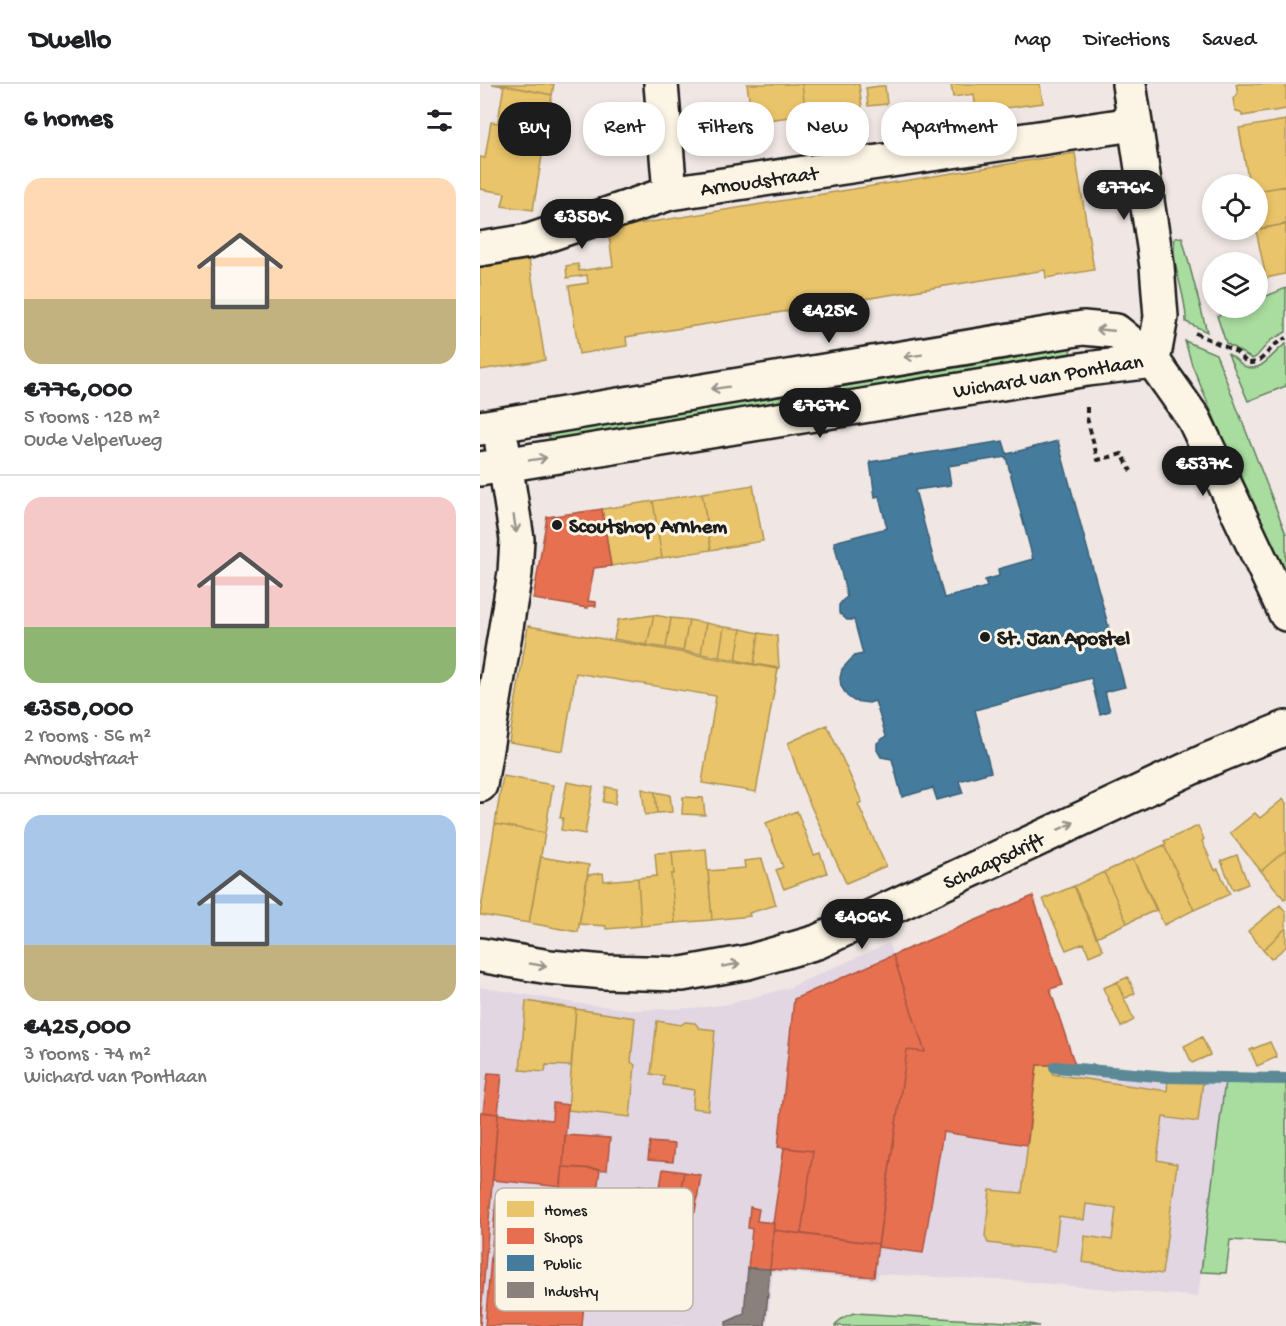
<!DOCTYPE html>
<meta charset="utf-8">
<style>
:root{--surface:#fff;--page:#f6f6f6;--text:#202124;--muted:#757577;--line:#e0e0e0;--accent:#1c1c1c}
body{margin:0;font-family:"Gochi Hand",sans-serif;background:var(--page);color:var(--text);height:100vh;display:flex;flex-direction:column;font-size:22px;white-space:nowrap}
*{box-sizing:border-box;margin:0}
p{font-size:20px;color:var(--muted)}
.icon{flex:none;width:33px;height:33px;fill:none;stroke:currentColor;stroke-width:2;stroke-linecap:round;stroke-linejoin:round}
.map{position:relative;flex:1;overflow:hidden}
.side{display:flex;flex-direction:column;background:var(--surface);width:480px}
.side>*{flex:none}
.guide{position:absolute;left:18px;top:18px;width:570px;height:54px;display:flex;gap:12px}
.controls{position:absolute;left:722px;top:90px;display:grid;gap:12px}
.controls a{display:grid;place-items:center;width:66px;height:66px;border-radius:50%;background:var(--surface);box-shadow:0 3px 9px #0003;font-size:30px}
.price{position:absolute;translate:-50% -51px;padding:0 14px;border-radius:21px;background:var(--accent);color:#fff;font-size:20px;line-height:39px;filter:drop-shadow(0 2px 3px #0008)}
.price::after{content:'';position:absolute;left:50%;top:36px;width:18px;height:14px;margin-left:-9px;background:inherit;clip-path:polygon(0 0,100% 0,50% 100%)}
.price.on{background:#222;color:#fff}
ul{padding:0;list-style:none}
li{display:grid;align-content:center;gap:12px;height:318px;padding:0 24px}
li+li{border-top:2px solid var(--line)}
li span{display:grid;place-items:center;height:186px;border-radius:18px;color:#555}
li>.icon{margin-inline-start:auto}
span .icon{width:108px;height:108px;fill:#fffc;stroke-width:1}
li b{font-size:26px}
h2{display:flex;justify-content:space-between;align-items:center;height:72px;padding:0 24px;font-size:26px}
.tag{padding:0 21px;border-radius:24px;background:var(--surface);box-shadow:0 3px 9px #0003;font-size:21px;line-height:54px}
.tag.on{background:var(--accent);color:#fff}
header{display:flex;align-items:center;gap:36px;box-sizing:border-box;height:84px;padding:0 30px;background:var(--surface);border-bottom:2px solid var(--line)}
header strong{font-size:28px}
nav{display:flex;gap:33px;margin-inline-start:auto;font-size:21px}
main{display:flex;flex:1;min-height:0}
.map>svg:first-child{display:block}
.built{fill:#e2d6e3}
.green{fill:#a9dd9f;stroke:#627c5e;stroke-width:1.5}
.homes{fill:#e9c46a;stroke:#ac9253;stroke-width:1.5}
.shops{fill:#e76f51;stroke:#aa5641;stroke-width:1.5}
.public{fill:#457b9d;stroke:#395e76;stroke-width:1.5;fill-rule:evenodd}
.industry{fill:#8a817c;stroke:#69635f;stroke-width:1.5}
.lines{fill:none;stroke-linecap:round;stroke-linejoin:round}
.stream{stroke:#5c8996;stroke-width:12}
.minor-casing{stroke:#1c1c1c;stroke-width:38}
.path{stroke:#1c1c1c;stroke-width:4;stroke-dasharray:6 4.5;stroke-linecap:butt}
.minor{stroke:#fcf5e5;stroke-width:33}
.oneway{stroke:#97938b}
.poi-dot{fill:#1c1c1c;stroke:#fcf5e5;stroke-width:2}
.labels{text-anchor:middle;stroke-width:6;stroke-linejoin:round;paint-order:stroke}
.street-label{font-size:21px;fill:#1c1c1c;stroke:#fcf5e5}
.poi-label{font-size:21px;font-weight:bold;fill:#1c1c1c;stroke:#fcf5e5;text-anchor:start}
.key{fill:#fcf5e5;stroke:#b9b4a9;stroke-width:1.5}
.key-label{font-size:16px;fill:#1c1c1c}
</style>
<header>
<strong>Dwello</strong>
<nav><a>Map</a><a>Directions</a><a>Saved</a></nav>
</header>
<main>
<section class="side">
<h2>6 homes<svg class="icon" aria-label="filters" viewBox="0 0 24 24"><path d="M4 7h16M4 17h16"/><circle cx="9" cy="7" r="2"/><circle cx="15" cy="17" r="2"/></svg></h2>
<ul>
<li><span style="background:linear-gradient(#ffd9b3 65%,#c2b280 0)"><svg class="icon" aria-label="home" viewBox="0 0 24 24"><path d="M3 11l9-7 9 7M6 9v11h12V9"/></svg></span><div><b>€776,000</b><p>5 rooms · 128 m²</p><p>Oude Velperweg</p></div></li>
<li><span style="background:linear-gradient(#f6c9c9 70%,#8fb573 0)"><svg class="icon" aria-label="home" viewBox="0 0 24 24"><path d="M3 11l9-7 9 7M6 9v11h12V9"/></svg></span><div><b>€358,000</b><p>2 rooms · 56 m²</p><p>Arnoudstraat</p></div></li>
<li><span style="background:linear-gradient(#a9c7e8 70%,#c2b280 0)"><svg class="icon" aria-label="home" viewBox="0 0 24 24"><path d="M3 11l9-7 9 7M6 9v11h12V9"/></svg></span><div><b>€425,000</b><p>3 rooms · 74 m²</p><p>Wichard van Pontlaan</p></div></li>
</ul>
</section>
<div class="map">
<svg width="806" height="1242" viewBox="0 0 806 1242">
<rect width="100%" height="100%" fill="#f0e7e4"/>
<filter id="ink" filterUnits="userSpaceOnUse"><feTurbulence type="fractalNoise" baseFrequency=".0167" numOctaves="2"/><feDisplacementMap in="SourceGraphic" scale="12" xChannelSelector="R" yChannelSelector="G"/><feConvolveMatrix kernelMatrix="1 2 1 2 8 2 1 2 1" color-interpolation-filters="sRGB"/></filter>
<g filter="url(#ink)">
<path class="built" d="M409,859L452,992L512,973L575,984L688,995L745,997L718,1213L537,1197L398,1190L397,1196L293,1188L287,1242H0V903L95,919L157,926L216,924L249,920L308,904Z"/>
<path class="green" d="M702,153L727,248L706,238C707,209 690,183 695,154Z
M806,204V248L791,256L776,273L772,275L746,259L737,232L758,224H777V216Z
M705,257L736,270L806,450V492L800,491L712,281Z
M806,260V302L768,317L748,270C755,273 758,279 764,282C782,291 793,267 806,260Z
M590,261L591,275L71,357L68,351L70,348Z
M745,997H806V1159L750,1156L746,1189L721,1188Z
M375,1229L545,1239L559,1242H355C360,1234 366,1231 375,1229Z"/>
<path class="homes" d="M12,0H74L72,11L24,1V2Z
M267,0H322L326,31L272,38Z
M322,0H379L382,23L326,31Z
M471,0H560L563,19L496,28L494,10L473,13Z
M756,0H806V25L762,32V30L755,26L753,15L758,9Z
M24,1L72,11L66,48L18,37Z
M400,2H405L407,20L388,22L386,4Z
M806,36V102L777,107V100H769L759,44Z
M18,37L66,48L53,126L22,122L25,109L0,105V73L5,74L11,38L18,39Z
M595,69L614,186L566,194L565,186L146,253L147,262L99,270L89,202L108,199L107,191L87,194L86,182L98,180L99,187L133,182L128,145Z
M806,102V140L777,145V107Z
M806,140L805,190L786,194L776,146Z
M49,176L65,276L0,286V184Z
M273,401L283,457L231,466L222,409Z
M222,409L231,466L182,474L173,417Z
M173,417L182,474L131,482L122,425Z
M174,531L167,561L134,555L138,536Z
M174,531L191,534L186,564L167,561Z
M191,534L209,536L203,567L186,564Z
M209,536L226,539L221,570L203,567Z
M226,539L244,543L239,573L221,570Z
M48,542L298,585L276,708L222,699L236,612L96,589L83,667L29,658Z
M244,543L261,545L256,576L239,573Z
M261,545L279,549L274,580L256,576Z
M279,549L297,552L299,584L274,580Z
M347,641L382,718L378,720L406,782L366,799L324,707L308,659Z
M23,692L73,701L65,749L15,740Z
M87,698L113,703L105,750L81,746L83,734H80Z
M126,703L137,705L135,720L123,718Z
M162,705L175,708L177,729L165,731Z
M175,708L190,711L192,728L177,729Z
M203,713L223,714L225,731L202,730Z
M803,715L806,719V766L781,787L750,749L775,729L780,734Z
M317,727L334,771L340,769L347,789L304,805L296,786L303,783L286,739Z
M15,740L65,749L49,839L0,831Z
M718,742L724,755L722,757L735,786L738,785L750,810L714,826L684,761L686,760L684,757Z
M684,761L714,826L684,841L653,775Z
M226,765L232,836L195,839L191,790H194L192,768Z
M806,766V814L804,815L781,787Z
M192,768L194,790H191L195,839L161,842L158,794L177,792L175,769Z
M757,771L768,800L753,806L741,777Z
M61,773L109,781L98,848L49,839Z
M282,775L296,821L269,829L270,832L232,836L228,787L265,784L264,777Z
M653,775L676,826L647,839L624,788Z
M624,788L647,839L616,853L594,802Z
M123,789L124,797L158,794L161,842L126,845V842L99,840L108,791Z
M594,802L623,866L609,872L604,859L586,866L563,815Z
M800,821L806,828V844L783,866L768,847Z
M806,844V863L791,875L783,866Z
M648,893L655,909L644,915L637,898Z
M637,898L654,936L641,943L623,904Z
M46,917L96,925L91,982L66,981L65,988L40,986Z
M96,925L155,934L151,978L155,981L150,1033L88,1026Z
M177,937L201,941L205,938L215,939L219,944L235,946L228,1026L212,1024L214,1006L183,1001L184,992L171,990Z
M722,953L730,971L712,979L704,962Z
M790,958L797,973L777,982L770,966Z
M557,981H573L572,990L687,1007L688,996L723,997L718,1038L683,1033L677,1076L697,1080L682,1190L602,1178L605,1152L632,1156L636,1124L606,1120L604,1136L579,1132L575,1167L508,1159L505,1152L510,1106L542,1109Z"/>
<path class="shops" d="M122,425L131,482L114,484L108,517L116,518V522H108V524L53,515L67,433Z
M553,812L583,901L570,905L595,981H557L547,1061L463,1048L443,1169L398,1163L427,966L445,968L413,871Z
M413,871L445,968L427,966L398,1160L321,1150L333,1067L298,1063L314,915Z
M8,989L22,990L18,1030L3,1028Z
M73,1019L88,1021L81,1103L13,1096L18,1030L72,1036Z
M0,1028L18,1030L0,1242Z
M85,1051L130,1054L127,1086L83,1083Z
M170,1058L195,1060L193,1078L168,1076Z
M304,1064L333,1067L321,1150L294,1146L293,1139Z
M83,1083L120,1085L117,1108L80,1105Z
M183,1085L204,1088L194,1143L174,1139Z
M204,1088L221,1091L215,1128L197,1125Z
M159,1101L179,1105L170,1157L150,1154Z
M16,1115L112,1123L102,1242H5Z
M270,1123L279,1125L277,1137L294,1139L290,1185L268,1184L272,1145L268,1144Z
M294,1146L398,1160L394,1193L290,1185Z"/>
<path class="public" d="M523,357L527,370L578,357L645,603L625,608L630,627L620,630L611,594L495,626L511,688L479,697L483,709L457,716L453,704L422,713L412,675L401,673L397,666V659L406,652L395,617L389,619L374,617L367,612L361,602L360,594L362,585L374,572L383,570L374,536H367L359,529V521L363,516L367,513L354,458L407,444L399,412L395,413L390,378ZM526,373L553,475L518,485L519,492L505,496L507,503L464,514L435,406L471,401L468,382Z"/>
<path class="industry" d="M268,1184L290,1185L285,1242H246V1238L264,1230Z"/>
<g class="lines">
<path class="stream" d="M575,983L688,993L806,995"/>
<defs>
<path id="minor" d="M181,0L190,109
M649,0L677,182L681,233L673,277
M0,165L49,157L190,109L653,40
M0,344L603,244L636,247L673,277L714,335L806,530
M0,385L607,285L673,277
M0,701L35,489L37,455L22,360
M0,871L69,883L125,888L202,890L268,878L337,858L730,675L806,644"/>
</defs>
<use href="#minor" class="minor-casing"/>
<path class="path" d="M715,249L757,268L767,279C781,280 784,271 793,263C796,259 801,257 806,254
M607,323V334L618,376L642,370L651,387"/>
<use href="#minor" class="minor"/>
</g>
<defs><path id="oneway-shaft" d="M-6 0H5M1.5-3L5.5 0L1.5 3" fill="none" stroke-width="1.6" stroke-linecap="round" stroke-linejoin="round" transform="scale(1.5)"/></defs>
<g class="oneway">
<use href="#oneway-shaft" transform="translate(625 246) rotate(-175)"/>
<use href="#oneway-shaft" transform="translate(433 272) rotate(171)"/>
<use href="#oneway-shaft" transform="translate(240 304) rotate(171)"/>
<use href="#oneway-shaft" transform="translate(58 375) rotate(-9)"/>
<use href="#oneway-shaft" transform="translate(35 440) rotate(81)"/>
<use href="#oneway-shaft" transform="translate(586 742) rotate(-25)"/>
<use href="#oneway-shaft" transform="translate(58 881) rotate(10)"/>
<use href="#oneway-shaft" transform="translate(251 881) rotate(-10)"/>
</g>
</g>
<g class="poi-dot">
<circle cx="77" cy="441" r="6"/>
<circle cx="505" cy="553" r="6"/>
</g>
<g class="labels">
<g class="street-label">
<text transform="translate(279 96) rotate(-8)" y="7">Arnoudstraat</text>
<text transform="translate(568 291) rotate(-9)" y="7">Wichard van Pontlaan</text>
<text transform="translate(513 776) rotate(-25)" y="7">Schaapsdrift</text>
</g>
<g class="poi-label">
<text x="89" y="448">Scoutshop Arnhem</text>
<text x="517" y="560">St. Jan Apostel</text>
</g>
</g>
<rect x="15" y="1104" width="198" height="123" rx="9" class="key"/>
<rect x="27" y="1117" width="27" height="16" fill="#e9c46a"/>
<rect x="27" y="1144" width="27" height="16" fill="#e76f51"/>
<rect x="27" y="1171" width="27" height="16" fill="#457b9d"/>
<rect x="27" y="1198" width="27" height="16" fill="#8a817c"/>
<g class="key-label">
<text x="64" y="1131">Homes</text>
<text x="64" y="1158">Shops</text>
<text x="64" y="1185">Public</text>
<text x="64" y="1212">Industry</text>
</g>
</svg>
<div class="controls">
<a><svg class="icon" aria-label="locate" viewBox="0 0 24 24"><circle cx="12" cy="12" r="6"/><path d="M12 2v4M12 18v4M2 12h4M18 12h4"/></svg></a>
<a><svg class="icon" aria-label="layers" viewBox="0 0 24 24"><path d="M12 4l9 5-9 5-9-5zM3 14l9 5 9-5"/></svg></a>
</div>
<b class="price on" style="left:644px;top:137px">€776K</b>
<b class="price" style="left:102px;top:166px">€358K</b>
<b class="price" style="left:349px;top:260px">€425K</b>
<b class="price" style="left:340px;top:355px">€767K</b>
<b class="price" style="left:723px;top:413px">€537K</b>
<b class="price" style="left:382px;top:866px">€406K</b>
<div class="guide">
<a class="tag on">Buy</a>
<a class="tag">Rent</a>
<a class="tag">Filters</a>
<a class="tag">New</a>
<a class="tag">Apartment</a>
</div>
</div>
</main>
